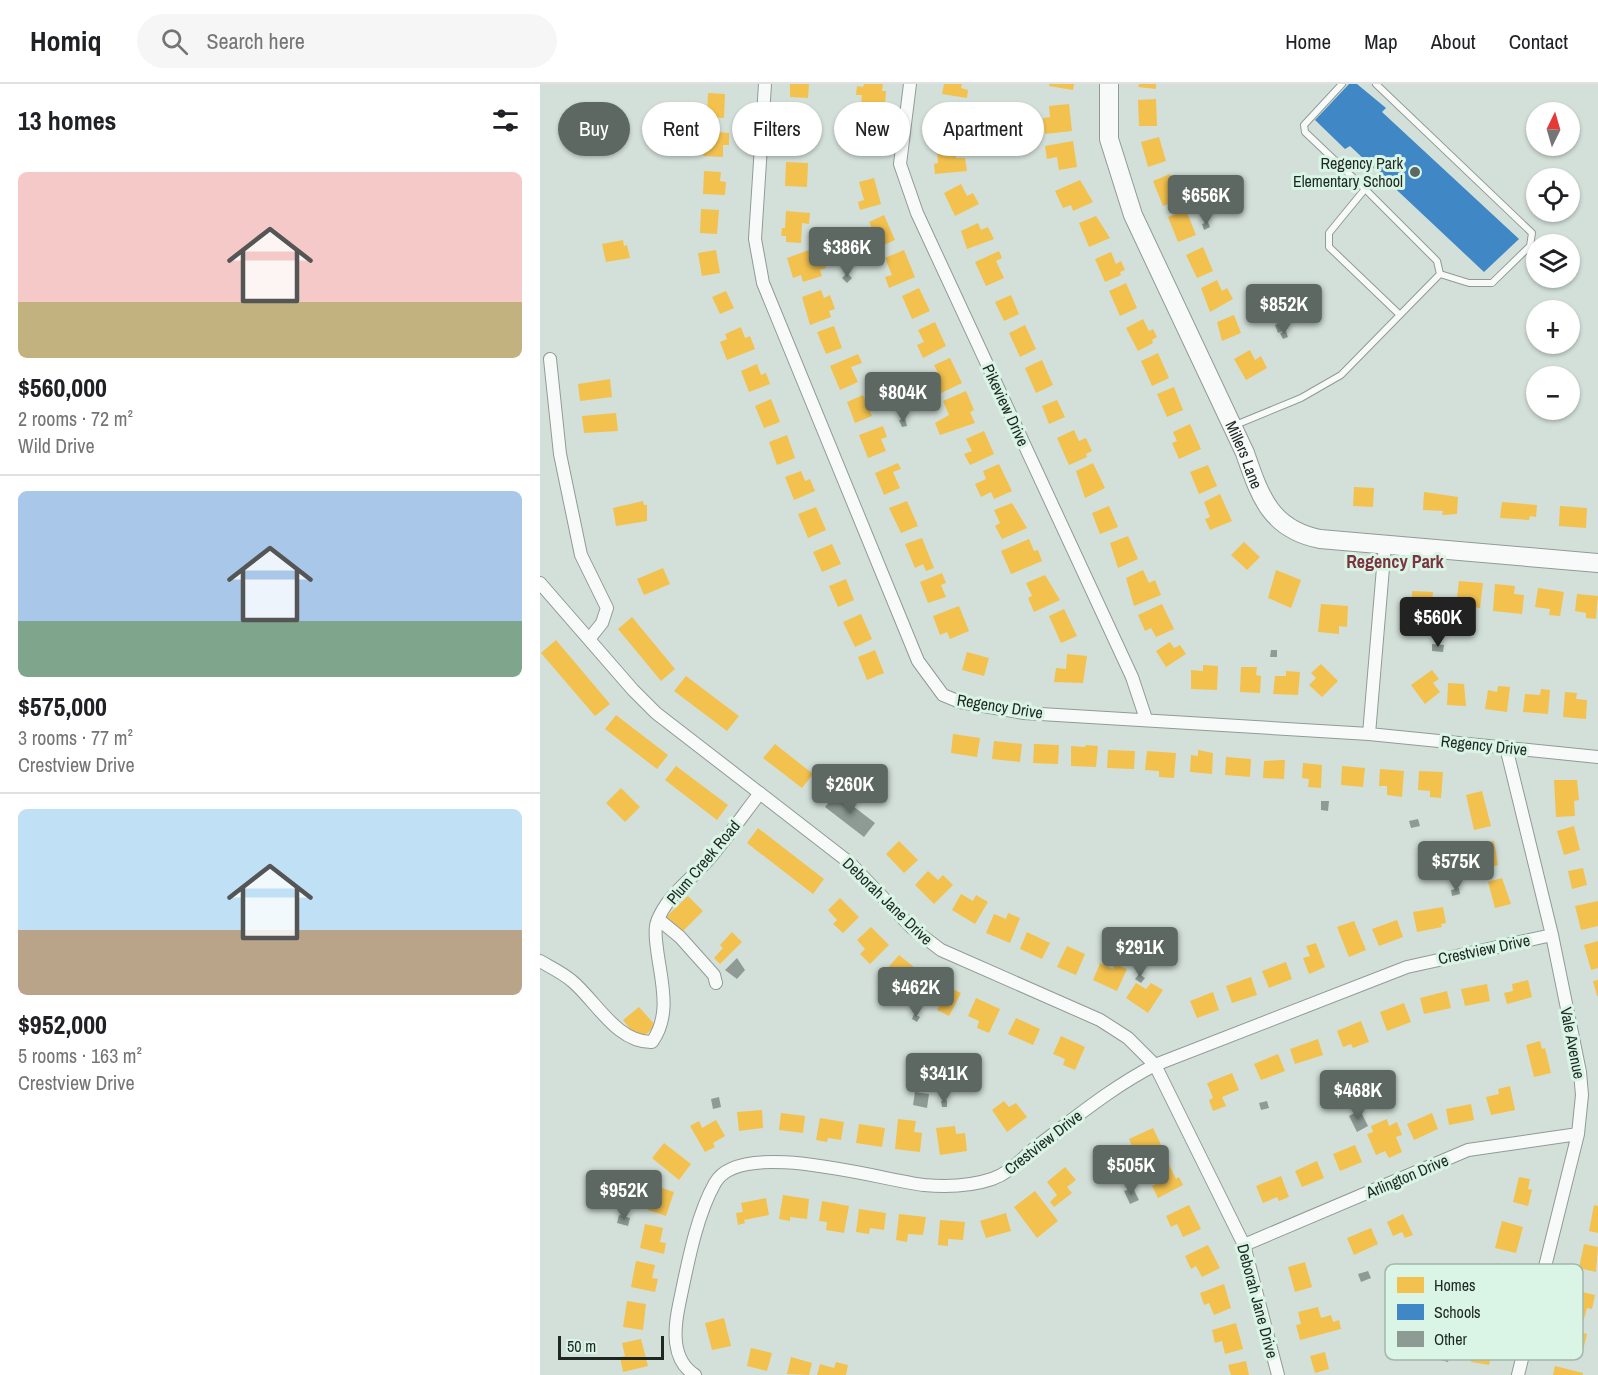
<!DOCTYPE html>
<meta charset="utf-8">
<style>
:root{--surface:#fff;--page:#f6f6f6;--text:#202124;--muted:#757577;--line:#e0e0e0;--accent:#5d6863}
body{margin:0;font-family:"Archivo Narrow",sans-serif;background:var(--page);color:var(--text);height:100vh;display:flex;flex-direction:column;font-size:22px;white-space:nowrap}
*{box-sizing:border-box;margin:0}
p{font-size:20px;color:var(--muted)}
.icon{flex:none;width:33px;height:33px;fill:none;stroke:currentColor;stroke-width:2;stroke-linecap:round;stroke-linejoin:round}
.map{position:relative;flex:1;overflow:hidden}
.side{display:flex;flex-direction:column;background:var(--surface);width:540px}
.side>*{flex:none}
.banner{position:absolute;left:18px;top:18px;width:570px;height:54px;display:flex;gap:12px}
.needle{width:39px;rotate:5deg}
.buttons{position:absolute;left:986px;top:18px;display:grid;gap:12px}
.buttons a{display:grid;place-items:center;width:54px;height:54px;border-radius:50%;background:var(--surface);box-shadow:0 2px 4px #0004;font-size:30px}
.scale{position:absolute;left:18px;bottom:15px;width:106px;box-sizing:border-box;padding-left:6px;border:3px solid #1e2823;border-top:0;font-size:16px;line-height:21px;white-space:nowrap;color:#1e2823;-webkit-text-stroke:4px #daf4e5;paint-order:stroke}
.price{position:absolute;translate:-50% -51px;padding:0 14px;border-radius:6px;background:var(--accent);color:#fff;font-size:20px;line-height:39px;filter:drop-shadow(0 2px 3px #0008)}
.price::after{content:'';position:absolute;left:50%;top:36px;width:18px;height:14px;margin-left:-9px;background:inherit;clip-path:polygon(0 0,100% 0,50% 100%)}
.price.active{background:#222;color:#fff}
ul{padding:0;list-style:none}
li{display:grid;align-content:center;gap:12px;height:318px;padding:0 18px}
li+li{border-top:2px solid var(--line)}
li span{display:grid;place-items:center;height:186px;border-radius:9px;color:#555}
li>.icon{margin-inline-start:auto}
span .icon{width:108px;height:108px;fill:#fffc;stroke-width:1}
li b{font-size:26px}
h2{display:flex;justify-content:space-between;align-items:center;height:72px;padding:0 18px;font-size:26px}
.chip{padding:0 21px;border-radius:27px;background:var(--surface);box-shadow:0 2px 4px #0004;font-size:21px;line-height:54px}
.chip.active{background:var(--accent);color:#fff}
header{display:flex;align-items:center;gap:36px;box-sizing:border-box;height:84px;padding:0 30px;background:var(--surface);border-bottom:2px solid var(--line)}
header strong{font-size:28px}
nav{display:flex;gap:33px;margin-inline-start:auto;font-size:21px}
.search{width:420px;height:54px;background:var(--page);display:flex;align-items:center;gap:15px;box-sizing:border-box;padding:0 21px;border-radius:33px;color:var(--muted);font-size:22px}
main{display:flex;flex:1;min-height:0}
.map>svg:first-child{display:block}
.homes{fill:#f2c14e}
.schools{fill:#3f88c5}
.building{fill:#8d9b94}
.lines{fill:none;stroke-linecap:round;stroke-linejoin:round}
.lane-casing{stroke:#909b95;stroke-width:8}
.street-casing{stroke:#909b95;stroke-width:14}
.secondary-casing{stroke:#909b95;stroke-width:20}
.lane{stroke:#f8faf9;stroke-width:6}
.street{stroke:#f8faf9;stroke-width:12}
.secondary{stroke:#f8faf9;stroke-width:18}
.poi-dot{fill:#5d6863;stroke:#daf4e5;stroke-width:2}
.labels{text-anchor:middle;stroke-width:6;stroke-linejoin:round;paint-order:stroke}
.poi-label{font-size:16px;fill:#1e2823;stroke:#daf4e5;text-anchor:end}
.street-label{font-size:16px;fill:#1e2823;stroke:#daf4e5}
.neighbourhood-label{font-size:18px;font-weight:bold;fill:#7a3340;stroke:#daf4e5}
.key{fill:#daf4e5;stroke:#a2b7ab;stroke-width:1.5}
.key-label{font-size:16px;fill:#1e2823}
</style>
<header>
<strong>Homiq</strong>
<div class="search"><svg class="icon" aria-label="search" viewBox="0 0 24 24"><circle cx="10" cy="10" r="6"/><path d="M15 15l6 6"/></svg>Search here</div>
<nav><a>Home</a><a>Map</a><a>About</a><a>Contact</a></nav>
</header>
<main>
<section class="side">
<h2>13 homes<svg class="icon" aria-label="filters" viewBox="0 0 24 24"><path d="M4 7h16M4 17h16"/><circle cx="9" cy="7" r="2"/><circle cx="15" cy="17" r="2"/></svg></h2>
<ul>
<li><span style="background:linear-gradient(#f6c9c9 70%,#c2b280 0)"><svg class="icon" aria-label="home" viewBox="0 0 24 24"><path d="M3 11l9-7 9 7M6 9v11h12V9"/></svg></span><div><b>$560,000</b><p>2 rooms · 72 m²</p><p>Wild Drive</p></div></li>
<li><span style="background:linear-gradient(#a9c7e8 70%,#7fa58c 0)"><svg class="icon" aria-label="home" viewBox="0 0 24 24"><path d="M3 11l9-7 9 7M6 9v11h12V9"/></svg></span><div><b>$575,000</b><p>3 rooms · 77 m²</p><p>Crestview Drive</p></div></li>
<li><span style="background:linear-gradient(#bfe0f5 65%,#b9a48a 0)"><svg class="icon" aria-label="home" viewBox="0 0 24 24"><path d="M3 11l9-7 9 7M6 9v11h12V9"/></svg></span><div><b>$952,000</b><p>5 rooms · 163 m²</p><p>Crestview Drive</p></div></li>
</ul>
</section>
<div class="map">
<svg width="1058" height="1291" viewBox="0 0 1058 1291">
<rect width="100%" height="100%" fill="#d3e0d9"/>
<path class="homes" d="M250,0H269L268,14L250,13Z
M324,0H343L342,7H346L345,21L321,19L322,11H316L317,2L323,3Z
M404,0H422L421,4L428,6L427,14L402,10Z
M509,0H534L533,6L509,2Z
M599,0H616V5L598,3Z
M168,9L185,10L184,34L167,33Z
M616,15L617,42H599L598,16Z
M529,20L532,47L505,50L503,34L510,33L509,22Z
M400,22L418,24L415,43H422L420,54L392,50L394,33L398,34Z
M248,39L266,40L265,66L247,65Z
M319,44L334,45L332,70L310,69L311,56H318Z
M165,47L189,49V61H183V73L163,72Z
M619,53L626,77L608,83L601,58Z
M533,57L537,83L519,86L517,73L507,75L505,62Z
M415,62L416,74H425L427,87L395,90L394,80L398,79L397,64Z
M246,78L268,79L267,103L245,102Z
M164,87L181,88L180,97L186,98L185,111L163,110Z
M630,90L641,122L633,125L631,119L623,122L613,97Z
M334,94L341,120L320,126L318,118L324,116L319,98Z
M540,96L553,118L533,127L531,121L523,124L515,107Z
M421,100L427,112L433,109L439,120L415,132L404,109Z
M161,125L179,126L177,150L160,149Z
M646,126L656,151L638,158L628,133Z
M246,127L270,129L269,140L262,139L261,159L246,158V152H241L242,144H245Z
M344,131L355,156L335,165L332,157L337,155L329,138Z
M556,132L570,154L549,163L539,139Z
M438,139L441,146L448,143L454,155L427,165L421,147Z
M83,156L84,162L87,161L90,174L66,178L62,160Z
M663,163L673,187L657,194L646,171Z
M272,165L275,172L281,170L286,184L280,186L282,192L263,198L261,191L253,194L247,174Z
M176,166L180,189L162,192L158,169Z
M364,166L375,193L349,204L345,193L352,191L345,174Z
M459,167L462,174L456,177L464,194L446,202L435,178Z
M571,168L576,180L581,177L585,186L580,188L581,191L565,198L555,175Z
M677,196L682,207L687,204L693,215L670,228L661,204Z
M586,199L597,224L580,232L569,207Z
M379,204L390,227L372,235L362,212Z
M281,206L284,214L290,211L295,225L289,227L291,233L270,241L262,213Z
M186,207L194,224L180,230L172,213Z
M471,211L479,230L464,237L455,218Z
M694,231L701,249L682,257L677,238Z
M603,235L609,247L613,245L617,253L612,256L613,259L598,267L586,244Z
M395,238L406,262L383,274L377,261L384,258L378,246Z
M485,241L496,265L480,273L469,249Z
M294,242L302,264L286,270L277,248Z
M201,243L205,254L210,252L215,265L187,276L180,258L187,255L185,250Z
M710,266L715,276L721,272L727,284L706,296L694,275Z
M618,269L629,294L612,302L601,277Z
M318,270L322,279L311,283L318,298L300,306L290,282Z
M410,274L422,299L399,310L392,297L400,293L394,281Z
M502,276L513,301L496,309L485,284Z
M217,280L221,291L226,289L230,300L209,308L201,287Z
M70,295L72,313L40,317L38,300Z
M634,303L643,326L627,333L617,310Z
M426,307L434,326L430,328L435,339L400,351L395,339L409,331L403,317Z
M323,311L332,332L315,339L307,318Z
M231,315L240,338L224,344L215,322Z
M517,316L525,333L509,340L502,322Z
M76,329L78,347L44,349L42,332Z
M650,340L661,365L639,375L632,359L637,357L633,348Z
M343,342L347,353L341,355L346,367L328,374L319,351Z
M534,346L539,357L546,354L552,367L546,370L547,373L529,381L517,354Z
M444,347L454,370L430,381L424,370L432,367L426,355Z
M247,351L255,374L237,381L229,358Z
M358,379L361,385L353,388L360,404L344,411L335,389Z
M553,379L565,404L545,414L536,387Z
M459,380L472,407L454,415L451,408L441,413L435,400L446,395L443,387Z
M668,381L677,402L659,410L650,388Z
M261,387L265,397L270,395L275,407L254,416L245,393Z
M814,403L834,404L833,423L813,422Z
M884,408L918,413L917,430L902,431L903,427L883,426Z
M680,410L692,437L670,446L665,435L670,433L664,418Z
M103,417L104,421H107V437L76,442L73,424Z
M367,417L378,442L361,449L349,424Z
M962,418L997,421L996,433L990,432L989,436L960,434Z
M472,419L487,444L462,455L455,442L460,439L454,426Z
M569,422L578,443L560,450L552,429Z
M1020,422L1047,424L1046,444L1019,442Z
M276,423L286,446L268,454L258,430Z
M588,452L598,475L578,484L570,459Z
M382,454L394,484L386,487L383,480L375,484L365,460Z
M489,455L494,467L498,466L502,477L471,490L461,467Z
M704,458L720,473L707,486L691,471Z
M292,460L301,480L282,488L273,468Z
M123,484L130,500L104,511L97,495Z
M603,486L609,499L615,496L621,511L594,522L586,494Z
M736,486L761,496L751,524L728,514Z
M402,489L406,499L401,501L406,513L388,519L380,498Z
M505,491L520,516L494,528L488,514L492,512L486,499Z
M306,495L314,516L298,523L289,502Z
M919,497L943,499L940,524L926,522L927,515L917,514Z
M955,500L975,502L974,510L984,511L982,530L953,527Z
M998,504L1024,508L1020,532L1009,531L1010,525L995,523Z
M872,507L893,508L891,536L872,534Z
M1037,510L1058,512L1056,535L1046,534V529L1035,527Z
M622,520L634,545L616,553L611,544L605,547L598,531Z
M781,520L808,522L807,543L799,542V550L778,548Z
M419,522L429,547L410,555L407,548L400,551L393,532Z
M524,525L537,552L521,559L509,532Z
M321,530L332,555L315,563L303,538Z
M92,533L135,585L121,597L78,545Z
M16,556L70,620L55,632L1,569Z
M630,558L634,564L640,561L646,570L626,583L616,567Z
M335,566L344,589L327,596L318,573Z
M427,568L449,574L444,592L422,586Z
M527,570L547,572L543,599L514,598L516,584L526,585Z
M781,580L798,597L782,613L769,601L776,594L771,589Z
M663,581L678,582L677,606L651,605V586L663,587Z
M701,583H717L716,591L721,592L720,609L700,608Z
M892,586L899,595L893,599L900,608L885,620L871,601Z
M746,587L760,588L758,611L733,610L735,592H746Z
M146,592L199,632L187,647L134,607Z
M908,599L924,600L926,622L907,621Z
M958,602L970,603L967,628L945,625L948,606L957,608Z
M1001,605L1010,606L1008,630L983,628L985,610L1000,611Z
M1025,608L1037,609L1036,615L1047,616L1046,635L1023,633Z
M76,631L128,671L117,685L65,645Z
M413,650L440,654L437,673L411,669Z
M454,657L482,660L480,678L452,675Z
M235,660L273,690L262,704L223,674Z
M494,660L519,661L518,680L493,679Z
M546,661L558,662L556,683L531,682V662L545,663Z
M568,666L595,667L594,685L567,684Z
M658,666L673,669L672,690L650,688L651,671L658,672Z
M607,667L636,669L634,694L619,693V687L605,686Z
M686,673L711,675L710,693L685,691Z
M740,676H745L744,695L723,694L724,677Z
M763,679L782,681L781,704L768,703L769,695L762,694Z
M136,682L188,721L177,736L125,696Z
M802,682L825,684L823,703L801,701Z
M840,685L864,687L862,713L847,711V702H839Z
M879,687L903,688L901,714L890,713V707L878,706Z
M1014,696H1037L1039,716L1034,717L1035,732L1016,733Z
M81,704L100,723L85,738L66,719Z
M942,707L951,742L934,746L926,711Z
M1034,742L1040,766L1024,771L1017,747Z
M218,744L284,795L273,810L207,759Z
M359,757L378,776L364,789L346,770Z
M954,757L958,781L940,785L935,760Z
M1043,784L1047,801L1032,805L1028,787Z
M388,787L398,796L403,791L413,801L394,820L375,801Z
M962,794L971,820L955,824L948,798Z
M421,810L433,817L436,811L448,818L435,840L412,826Z
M148,812L163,827L142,848L126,833Z
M300,814L319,833L303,849L293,840L297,836L288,826Z
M1058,817V842L1041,846L1035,822Z
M903,823L906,839L901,840L902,843L877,848L873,828Z
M468,829L480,834L470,859L446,849L454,830L466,835Z
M857,836L863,853L839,862L832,845Z
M814,837L826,866L809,873L797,843Z
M331,843L349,861L330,880L320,870L325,865L317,856Z
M192,848L202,858L180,880L174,874L183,864L180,861Z
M487,848L510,859L502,875L480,865Z
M1058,857V884L1051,886L1044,861Z
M776,859L785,883L769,890L763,874L770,872L766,862Z
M527,862L545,870L536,891L517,883Z
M359,871L380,888L364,907L353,898L357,894L347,885Z
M746,878L752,895L729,904L722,887Z
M560,879L573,885L575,880L587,885L577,907L553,896Z
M711,893L717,911L692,919L686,902Z
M988,896L992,913L967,920L964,909L973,907L972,900Z
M1058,896V912H1057L1053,897Z
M398,898L421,909L409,932L397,926L400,919L390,914Z
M596,899L606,905L611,899L623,906L608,929L586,914Z
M947,900L950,917L925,922L921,905Z
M907,907L911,924L884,930L880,914Z
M673,908L679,926L657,934L650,917Z
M436,914L460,925L449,949L437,944L439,937L428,932Z
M864,919L871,938L847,947L840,928Z
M99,923L116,942L99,956L83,936Z
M476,934L500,945L493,961L468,950Z
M821,937L829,958L813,964L811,960L803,963L797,947Z
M521,952L545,963L535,986L523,981L525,975L513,970Z
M778,955L783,971L755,980L750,965Z
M1000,957L1002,965L1005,964L1011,989L994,993L986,961Z
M738,970L745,987L721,996L714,980Z
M692,989L699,1006L682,1013L686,1022L673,1027L669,1016L673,1014L667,999Z
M970,1002L975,1026L951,1031L946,1013L959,1010L958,1005Z
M464,1017L469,1023L476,1019L487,1033L467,1048L452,1026Z
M931,1020L934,1036L909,1041L906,1025Z
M222,1026L223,1044L199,1047L197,1028Z
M241,1029L265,1032L263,1049L239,1046Z
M892,1029L898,1045L874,1056L867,1040Z
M280,1034L304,1038L301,1056L288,1054L287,1058L276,1056Z
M358,1035L376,1037L374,1048L382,1049L380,1068L355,1065Z
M847,1035L849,1042L857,1038L862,1051L856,1053L862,1068L849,1074L845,1067L836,1071L827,1050L833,1048L831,1042Z
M176,1036L185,1052L173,1059L175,1063L165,1068L150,1042L159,1037L162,1044Z
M319,1040L345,1044L342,1063L316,1059Z
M415,1042L416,1050L425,1049L427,1067L400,1071L396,1044Z
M613,1044L624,1067L607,1075L601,1063L594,1067L589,1055Z
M124,1059L151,1080L139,1096L112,1074Z
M815,1061L822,1078L800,1087L793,1070Z
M777,1077L784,1094L762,1103L755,1087Z
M629,1081L636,1095L639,1093L643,1101L618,1114L612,1102L618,1099L613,1089Z
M525,1083L536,1096L527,1103L532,1109L514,1123L510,1118L517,1111L507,1098Z
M741,1092L749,1113L739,1117L737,1113L723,1119L716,1102Z
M979,1093L990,1095L988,1105L992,1106L988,1122L973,1118Z
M116,1102L134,1108L126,1132L108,1126Z
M495,1107L518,1137L497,1154L474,1123Z
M243,1111L269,1115L267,1135L250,1133V1137L239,1135Z
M226,1114L229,1131L204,1136L205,1139L198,1141L196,1129L203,1128L201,1119Z
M282,1117L309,1122L304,1149L286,1146L287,1138L279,1137Z
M649,1121L661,1145L643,1153L637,1140L631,1143L626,1132Z
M1054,1121L1058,1122V1149L1049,1147Z
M319,1125L346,1129L344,1146L330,1144L329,1150L316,1148Z
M466,1129L471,1147L446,1154L440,1137Z
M359,1130L386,1133L383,1151L368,1150L367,1158L356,1156Z
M863,1130L873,1151L865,1154L862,1148L853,1152L847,1138Z
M400,1136L425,1138L423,1156L408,1155V1162L398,1161Z
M962,1137L983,1143L976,1169L955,1164Z
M105,1140L123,1144L120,1158L126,1159L124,1170L100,1164Z
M831,1144L838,1160L814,1171L807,1154Z
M1044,1160L1058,1163L1056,1188L1039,1184Z
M668,1161L680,1184L662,1193L656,1182L651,1185L645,1172Z
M96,1177L115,1181L112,1194L118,1195L115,1208L91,1203Z
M765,1178L772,1203L755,1208L748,1183Z
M956,1179L973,1184L968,1202L951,1197Z
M684,1200L691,1224L674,1231L669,1219L664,1221L660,1209Z
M1030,1205L1055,1211L1052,1225L1047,1224L1044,1235L1026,1231Z
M87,1217L106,1220L103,1246L83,1243Z
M778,1223L781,1234L791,1231L793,1238L799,1236L801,1245L760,1256L756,1241L761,1240L758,1228Z
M184,1234L191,1262L172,1266L165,1239Z
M696,1239L703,1265L685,1270L682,1257L675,1259L672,1246Z
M1024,1244L1047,1250L1043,1266L1037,1264L1034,1273L1017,1268Z
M937,1251L955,1256L949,1281L931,1278Z
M101,1255L108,1282L83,1288L80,1273L85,1272L82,1259Z
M211,1264L232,1269L227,1287L207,1282Z
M785,1268L789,1285L775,1289L770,1272Z
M251,1273L272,1279L269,1291L247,1290Z
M706,1277L709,1291H691L688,1281Z
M296,1278L308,1281L306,1291H277L280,1280L294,1284Z
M1015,1282L1043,1289V1291H1013Z"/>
<path class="schools" d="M809,0H817L846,24L842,28L979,155L944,188L810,62L805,65L775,36Z"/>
<path class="building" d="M305,31H310V39L304,38Z
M482,47L483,54L474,55L473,48Z
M668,138L670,143L664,146L662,140Z
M307,189L312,194L307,199L302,194Z
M740,239L743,247L738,249L735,241Z
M746,247L748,253L743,255L740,249Z
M365,334L367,342L362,343L359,336Z
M892,560L904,561L903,568L892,567Z
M731,566H737V573H730Z
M296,709L335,739L324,753L285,723Z
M781,717H789L788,727L781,726Z
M878,735L880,742L871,744L869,737Z
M916,785L917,793L910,794L909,786Z
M919,804L920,810L912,812L911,806Z
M197,874L205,886L197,895L185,886Z
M599,890L605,894L601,899L595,895Z
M374,930L380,933L377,938L372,935Z
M375,1008L389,1010L387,1024L373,1021Z
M179,1013L181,1023L173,1025L171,1015Z
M407,1016V1023H402L401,1017Z
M727,1017L729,1024L721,1026L719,1019Z
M820,1026L828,1042L817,1048L809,1032Z
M593,1104L599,1116L590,1120L584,1107Z
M79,1131L90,1134L88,1142L77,1139Z
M828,1187L831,1194L821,1198L818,1190Z
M896,1260L911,1264L908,1278L893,1274Z"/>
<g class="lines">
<defs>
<path id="lane" d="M802,0L764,41L765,48L825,105L789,149V163L860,231
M825,105L897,177L900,190
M693,342L761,314L801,291L900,190L929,199H952L990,162L992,149L836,0"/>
<path id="street" d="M225,0L215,155L223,199L378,577L403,611L420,618L484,629L829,650L1058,673
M370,0L360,80L377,129L592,593L606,635
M10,275L20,370L41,471L67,524L62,539L50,554
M0,499L93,606L116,629L310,779L372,844L401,866L560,936L588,954L615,981L704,1161L738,1291
M829,650L845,460
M966,663L1012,851L1040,988L1042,1011L1038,1050L978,1291
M118,835L140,853L174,891L176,899
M0,877C10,883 23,889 32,897C56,917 77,959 112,958C132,930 121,897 117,865C116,856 114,846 117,838C126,812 152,795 169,775C187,754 203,731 220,709
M704,1161L928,1066L1038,1050
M155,1291C131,1276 134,1245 139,1221C147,1183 156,1132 175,1099C200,1053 341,1096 384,1101C406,1103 431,1102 452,1095C470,1089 481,1075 496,1063C535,1034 572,1003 615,981L867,883L1012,851"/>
<g id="secondary">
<path id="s1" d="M569,0V55L593,131L705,369C720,412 730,445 780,455L1058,479"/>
</g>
</defs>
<use href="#lane" class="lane-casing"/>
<use href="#street" class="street-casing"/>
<use href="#secondary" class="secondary-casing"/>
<use href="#lane" class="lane"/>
<use href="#street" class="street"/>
<use href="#secondary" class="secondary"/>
</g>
<circle class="poi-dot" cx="875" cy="88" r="6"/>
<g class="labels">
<g class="poi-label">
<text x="863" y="85">Regency Park<tspan x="863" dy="18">Elementary School</tspan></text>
</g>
<g class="street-label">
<text transform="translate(466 321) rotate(65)" y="6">Pikeview Drive</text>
<text dy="6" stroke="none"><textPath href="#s1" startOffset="399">Millers Lane</textPath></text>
<text transform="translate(460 622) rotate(9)" y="6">Regency Drive</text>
<text transform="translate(944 661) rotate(6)" y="6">Regency Drive</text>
<text transform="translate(163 778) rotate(-50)" y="6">Plum Creek Road</text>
<text transform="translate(348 817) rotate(44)" y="6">Deborah Jane Drive</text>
<text transform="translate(944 865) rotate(-12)" y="6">Crestview Drive</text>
<text transform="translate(1033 959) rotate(79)" y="6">Vale Avenue</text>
<text transform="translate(503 1058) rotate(-38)" y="6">Crestview Drive</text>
<text transform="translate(867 1092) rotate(-23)" y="6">Arlington Drive</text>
<text transform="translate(718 1217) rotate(75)" y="6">Deborah Jane Drive</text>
</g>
<g class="neighbourhood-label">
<text x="855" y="484">Regency Park</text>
</g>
</g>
<rect x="845" y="1180" width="198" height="96" rx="9" class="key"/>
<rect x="857" y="1193" width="27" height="16" fill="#f2c14e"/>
<rect x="857" y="1220" width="27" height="16" fill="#3f88c5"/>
<rect x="857" y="1247" width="27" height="16" fill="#8d9b94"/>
<g class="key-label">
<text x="894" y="1207">Homes</text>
<text x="894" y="1234">Schools</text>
<text x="894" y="1261">Other</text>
</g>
</svg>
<div class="buttons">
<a><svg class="needle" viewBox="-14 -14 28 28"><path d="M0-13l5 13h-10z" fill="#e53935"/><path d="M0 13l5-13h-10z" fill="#757577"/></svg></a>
<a><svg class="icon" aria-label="locate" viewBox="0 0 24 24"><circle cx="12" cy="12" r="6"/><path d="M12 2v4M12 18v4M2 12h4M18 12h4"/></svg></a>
<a><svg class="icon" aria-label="layers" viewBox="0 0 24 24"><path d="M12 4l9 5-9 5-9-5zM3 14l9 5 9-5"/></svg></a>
<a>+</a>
<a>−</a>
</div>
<div class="scale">50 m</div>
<b class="price" style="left:666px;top:142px">$656K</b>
<b class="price" style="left:307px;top:194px">$386K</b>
<b class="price" style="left:744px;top:251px">$852K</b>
<b class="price" style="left:363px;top:339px">$804K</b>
<b class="price active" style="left:898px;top:564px">$560K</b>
<b class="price" style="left:310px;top:731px">$260K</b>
<b class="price" style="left:916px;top:808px">$575K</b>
<b class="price" style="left:600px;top:894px">$291K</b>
<b class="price" style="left:376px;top:934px">$462K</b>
<b class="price" style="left:404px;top:1020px">$341K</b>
<b class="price" style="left:818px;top:1037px">$468K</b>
<b class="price" style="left:591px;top:1112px">$505K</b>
<b class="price" style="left:84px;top:1137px">$952K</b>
<div class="banner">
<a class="chip active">Buy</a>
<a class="chip">Rent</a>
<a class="chip">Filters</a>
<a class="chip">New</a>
<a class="chip">Apartment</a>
</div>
</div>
</main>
